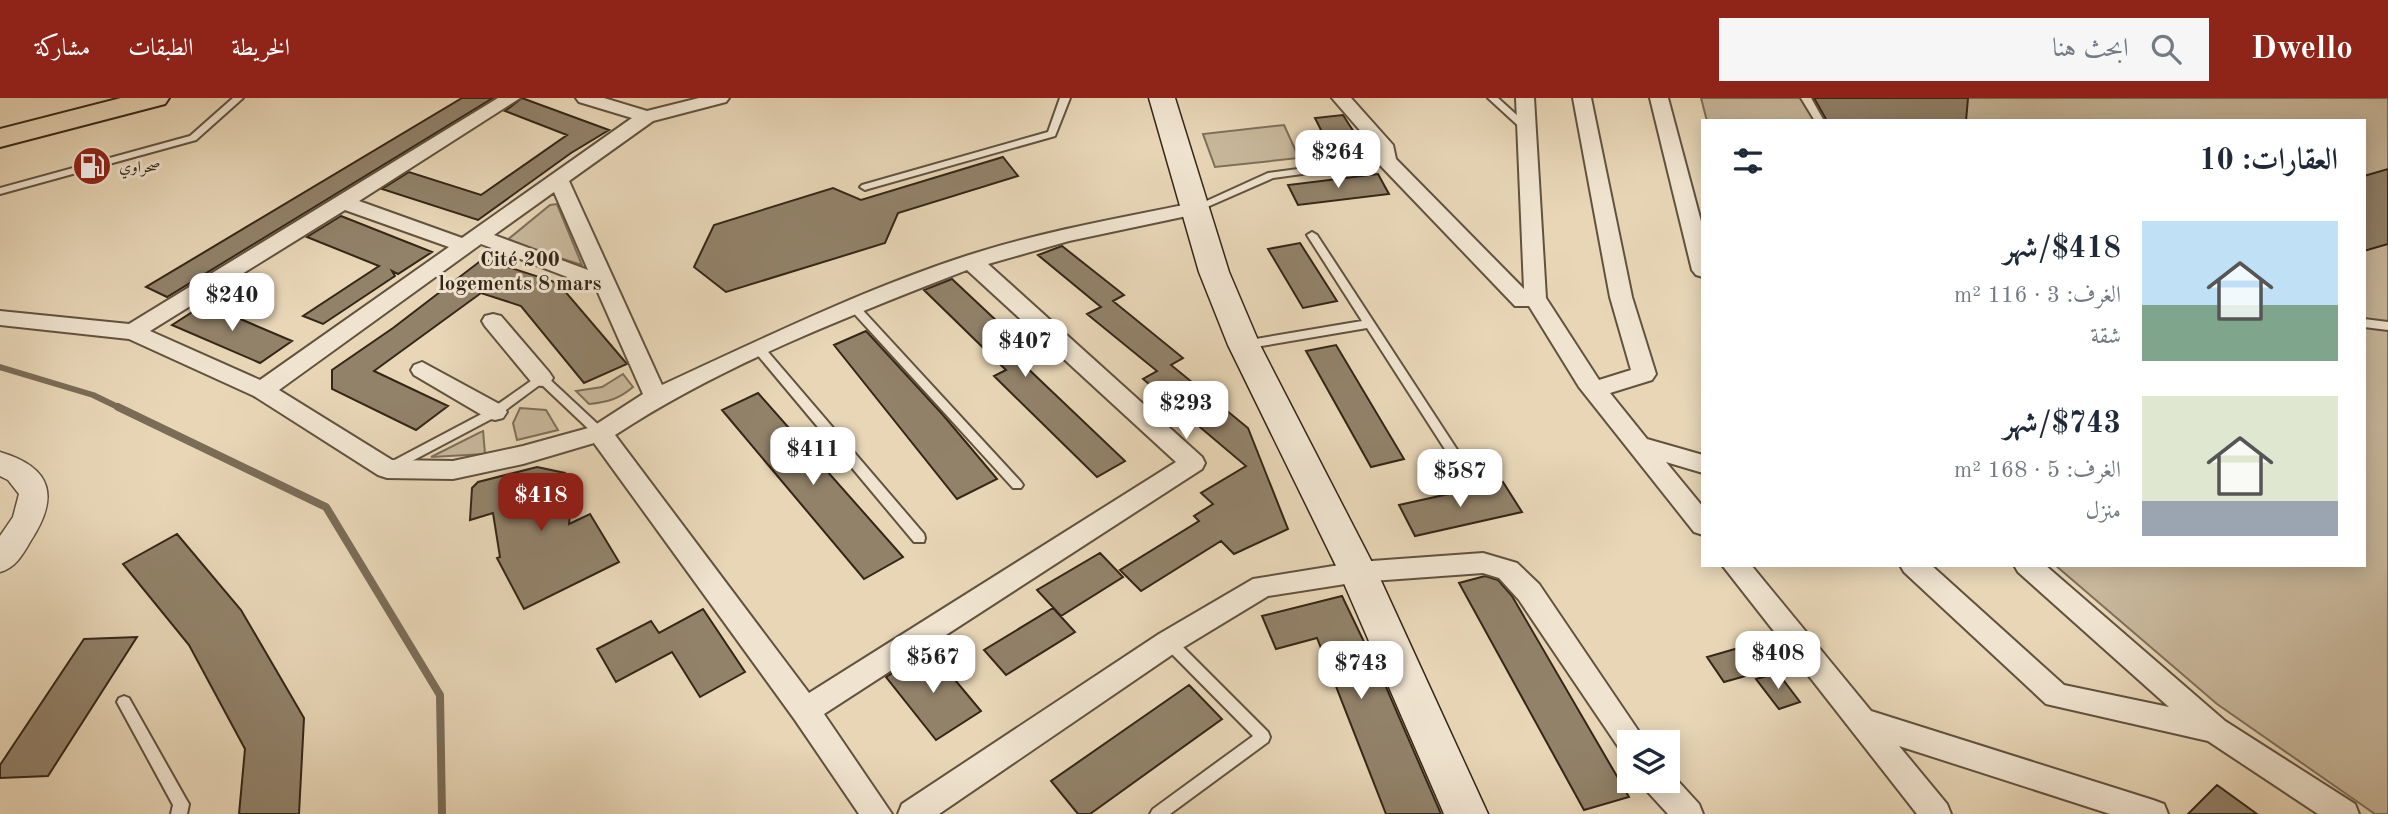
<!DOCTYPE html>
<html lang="ar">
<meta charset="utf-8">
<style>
:root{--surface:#fff;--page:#f6f6f7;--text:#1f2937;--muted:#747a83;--accent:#8f2418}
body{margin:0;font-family:"Old Standard TT",Amiri,serif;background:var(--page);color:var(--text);direction:rtl;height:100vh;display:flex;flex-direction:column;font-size:26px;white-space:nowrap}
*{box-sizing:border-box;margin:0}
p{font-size:23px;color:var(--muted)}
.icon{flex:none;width:38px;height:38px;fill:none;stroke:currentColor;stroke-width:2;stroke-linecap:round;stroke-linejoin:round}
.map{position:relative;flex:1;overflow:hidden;direction:ltr}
.drawer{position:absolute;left:1701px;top:21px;width:665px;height:448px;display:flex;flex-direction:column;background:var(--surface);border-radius:0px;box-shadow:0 4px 18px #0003;direction:rtl}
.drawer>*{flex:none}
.controls{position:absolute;left:1617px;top:632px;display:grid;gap:14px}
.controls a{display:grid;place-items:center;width:63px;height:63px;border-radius:0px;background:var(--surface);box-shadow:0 4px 18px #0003;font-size:35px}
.price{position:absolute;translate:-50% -60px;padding:0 16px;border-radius:14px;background:#fff;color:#222;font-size:23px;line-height:46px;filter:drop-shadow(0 2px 4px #0008)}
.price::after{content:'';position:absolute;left:50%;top:42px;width:21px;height:16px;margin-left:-10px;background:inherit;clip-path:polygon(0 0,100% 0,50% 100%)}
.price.active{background:var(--accent);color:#fff}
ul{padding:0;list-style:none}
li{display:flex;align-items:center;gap:21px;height:175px;padding:0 28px}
li span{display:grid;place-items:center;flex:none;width:196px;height:140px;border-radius:0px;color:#555}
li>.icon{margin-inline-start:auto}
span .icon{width:84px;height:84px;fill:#fffc;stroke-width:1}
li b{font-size:30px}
h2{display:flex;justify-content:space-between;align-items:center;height:84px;padding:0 28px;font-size:30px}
header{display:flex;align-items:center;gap:42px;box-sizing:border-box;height:98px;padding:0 35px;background:var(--accent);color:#fff}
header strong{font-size:33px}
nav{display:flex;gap:38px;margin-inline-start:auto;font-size:24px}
.search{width:490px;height:63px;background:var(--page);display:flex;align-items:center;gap:18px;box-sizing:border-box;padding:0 24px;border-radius:0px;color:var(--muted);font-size:26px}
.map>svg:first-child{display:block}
.green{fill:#c9b89c;stroke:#7e6f5a;stroke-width:2}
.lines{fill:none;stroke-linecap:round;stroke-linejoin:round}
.stream-far1{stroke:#7b6c57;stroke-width:6}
.stream{stroke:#7b6c57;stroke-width:8}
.building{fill:#92826a;stroke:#342617;stroke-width:2}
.service-casing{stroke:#61523f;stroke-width:4}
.minor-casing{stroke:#61523f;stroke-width:4}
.tertiary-casing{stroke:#61523f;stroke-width:3}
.secondary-casing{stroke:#342617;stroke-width:3}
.trunk-casing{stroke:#342617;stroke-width:4}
.service{fill:#f0e4d0;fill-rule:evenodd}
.minor{fill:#f0e4d0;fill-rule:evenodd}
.tertiary{fill:#f0e4d0;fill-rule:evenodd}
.secondary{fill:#f0e4d0;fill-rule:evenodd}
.trunk{fill:#e8d6b7;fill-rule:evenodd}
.labels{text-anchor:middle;stroke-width:6;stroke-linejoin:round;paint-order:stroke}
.far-poi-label{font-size:16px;fill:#342617;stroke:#f0e4d0;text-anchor:start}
.neighbourhood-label{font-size:21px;font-weight:bold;fill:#342617;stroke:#f0e4d0}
</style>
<header>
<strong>Dwello</strong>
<div class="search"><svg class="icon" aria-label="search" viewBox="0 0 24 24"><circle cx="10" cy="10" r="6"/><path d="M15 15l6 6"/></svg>ابحث هنا</div>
<nav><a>الخريطة</a><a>الطبقات</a><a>مشاركة</a></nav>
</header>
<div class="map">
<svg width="2388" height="716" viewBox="0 0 2388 716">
<rect width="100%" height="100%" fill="#e8d6b7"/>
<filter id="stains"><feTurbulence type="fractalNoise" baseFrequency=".00286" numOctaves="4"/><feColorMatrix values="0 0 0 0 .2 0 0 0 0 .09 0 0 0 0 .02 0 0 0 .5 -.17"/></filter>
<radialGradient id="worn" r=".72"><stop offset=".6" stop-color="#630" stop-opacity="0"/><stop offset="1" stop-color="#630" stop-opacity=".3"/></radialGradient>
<path class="green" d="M1701,0H2388V716H2375L2217,606L2055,467H2364V23H1707Z
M1284,27L1299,60L1215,69L1203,36Z
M557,106L582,167L506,143L550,107Z
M623,276L633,289C619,301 608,304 589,306L576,293L602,289Z
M520,310L546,312L558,332L517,342L513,325Z
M483,332L485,356L431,359L483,333Z"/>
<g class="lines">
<path class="stream-far1" d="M0,269L93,297L122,311"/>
<path class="stream" d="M118,309L326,409L440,597L442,716"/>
</g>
<path class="building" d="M462,0H493L167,199L146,189Z
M522,0L609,32L571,55L478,122L382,91L409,74L481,97L567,37L505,13Z
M1814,0H1968L1966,23H1827Z
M1343,17L1359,42L1328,46L1315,20Z
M1003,59L1018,78L898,115L885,145L726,194L694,169L714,127L833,90L861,102Z
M2388,71V146L2364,153V78Z
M1378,76L1389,96L1298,107L1288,87Z
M341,118L432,154L398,176L392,173L395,178L323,226L303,218L379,168L307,139Z
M1300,145L1337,203L1303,210L1268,151Z
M1062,148L1124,197L1113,203L1183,260L1171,267L1248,330L1288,431L1234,456L1221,443L1141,493L1120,472L1199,423L1194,418L1213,406L1201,395L1246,368L1143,281L1157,273L1087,216L1101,209L1038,157Z
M483,161L558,185L627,266L584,285L521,208L481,195L374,273L448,308L416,332L332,291V272L393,230Z
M952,181L1034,258L1021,264L1125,363L1097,379L994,278L1006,272L924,192Z
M205,206L292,243L260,265L172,227Z
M866,233L943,317L997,381L957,401L834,247Z
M1336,247L1404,361L1371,369L1306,253Z
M758,295L903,459L864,481L722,312Z
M537,369L565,375L574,384L569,426L590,416L619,464L524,511L497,460L500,459L493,415L470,422L472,390L478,384Z
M1503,384L1522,414L1415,438L1399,407Z
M177,436L241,512L304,620L299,716H239L245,651L189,547L123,466Z
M1100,455L1123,479L1061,518L1037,492Z
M1485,478L1498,482L1512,498L1629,699L1584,712L1459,485Z
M1342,498L1365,546L1367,545L1441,716H1386L1317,540L1276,551L1262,518Z
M1053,510L1075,534L1006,577L984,552Z
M703,511L745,574L700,599L672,554L616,584L597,551L651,523L659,535Z
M137,539L48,678L0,680V667L84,541Z
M1749,547L1767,572L1724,584L1707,559Z
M930,552L981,613L936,642L886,579Z
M1778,575L1800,604L1779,611L1756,581Z
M1189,587L1222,621L1090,716H1078L1051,683Z
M2217,687L2257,716H2188Z"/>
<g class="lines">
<defs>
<path id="service" d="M233,0H243L196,42L0,96V90L190,38Z
M1060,0H1070L1055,38L868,91L865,92L860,89L862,87L1048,34Z
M1488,0H1498L1530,29V33H1524Z
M1801,0H1811L1824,23H1815Z
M1386,59L1389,60V64L1273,80L1198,113H1190L1189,111L1268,75Z
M1312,134L1317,137L1456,350L1458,353L1456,356H1448L1367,230L1244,251L1240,250L1238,247L1244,243L1362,223L1307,137Z
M853,205L857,206L1021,384L1023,387L1021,390H1013L849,210L848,208L849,206Z
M2364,221L2388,224V232L2364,229Z
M759,247L763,248L924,436L925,440L924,444H914L755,254L753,251Z
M541,276L545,277L604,332L606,335L604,338H596L541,286L499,317L395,372H387L385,369L387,366L491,311Z
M1169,538L1174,540L1268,634L1270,639L1268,644L1170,716H1150L1153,711L1253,638L1164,548L1162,544L1164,540Z
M124,598L129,600L186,701L189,706L187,716H171L173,707L117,604L119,600Z"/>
<path id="minor" d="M498,0H520L359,103L462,140L632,20L579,4L576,0H604L647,13L699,0H729L726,4L653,23L569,83L662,287C762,241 862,192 966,158C1040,134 1118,120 1194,105L1201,107L1204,111L1201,115L1069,143L988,166L1202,359L1205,365L1202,371L824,616L892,716H859L795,622L594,345L523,366L453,381L387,380L378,377L254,298L129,241L0,227V213L129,226ZM554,94L588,172L494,137ZM345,112L449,149L260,282L150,233ZM481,146L596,190L643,296L592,329L523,348L453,363L392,362L279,292ZM967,172L1176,364L809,595L615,337C723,266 847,219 967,172Z
M1332,0H1351L1393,47L1396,61L1524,191L1516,0H1534L1546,200L1599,282L1631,272L1610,199L1573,0H1591L1632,199L1656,276L1652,282L1610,295L1647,341L1703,357V375L1666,364L1703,409V437L1694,434L1579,289L1529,208H1515L1379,66L1377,52Z
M1650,0H1668L1703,131V179L1696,177L1692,172Z
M493,216L501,218L549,274L553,280L549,286L541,288L533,286L485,228L482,223L485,218Z
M422,264L503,308L507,314L503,320L495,322L487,320L414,277L411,272L414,267Z
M1483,455L1517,465L1539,486L1646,644H1629V656L1621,653L1519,502L1499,480L1483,475L1358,484L1268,498L1179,552L939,716H898L902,706L1159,536L1253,481L1358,464Z
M1722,467H1751L1871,613L2153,702L2164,706L2168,716H2110L1899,648L1947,706L1951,716H1917Z
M1900,467H1931L2064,587L2169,609L2018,474L2014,467H2045L2225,623L2355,706L2359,716H2318L2208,643L2046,606L1904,474Z
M1668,672L1699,706L1703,716H1668L1646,692L1642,682H1668Z"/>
<path id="tertiary" d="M0,354C54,370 59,400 30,444C22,458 15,470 0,474V438L13,419L19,396L8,382L0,378Z"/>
<path id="secondary" d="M1149,0H1175L1229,174L1260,247L1377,474L1488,716H1444L1339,474L1228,247L1199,174Z"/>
<path id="trunk" d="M121,0H169L165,6L0,49V31Z"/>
</defs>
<use href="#service" class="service-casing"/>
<use href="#minor" class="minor-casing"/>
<use href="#tertiary" class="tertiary-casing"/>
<use href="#secondary" class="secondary-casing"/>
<use href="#trunk" class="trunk-casing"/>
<use href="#service" class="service"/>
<use href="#minor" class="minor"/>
<use href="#tertiary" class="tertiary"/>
<use href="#secondary" class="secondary"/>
<use href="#trunk" class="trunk"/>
</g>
<defs>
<symbol id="fuel-disc" viewBox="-11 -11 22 22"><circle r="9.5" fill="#8f2418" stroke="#f0e4d0"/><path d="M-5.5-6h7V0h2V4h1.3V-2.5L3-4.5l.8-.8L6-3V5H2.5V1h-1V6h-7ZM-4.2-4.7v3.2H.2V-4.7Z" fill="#fff"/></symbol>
</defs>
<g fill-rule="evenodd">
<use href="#fuel-disc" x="70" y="46" width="44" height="44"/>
</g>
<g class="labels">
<g class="far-poi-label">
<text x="119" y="74">صحراوي</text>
</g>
<g class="neighbourhood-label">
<text x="520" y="168">Cité 200<tspan x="520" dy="24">logements 8 mars</tspan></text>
</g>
</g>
<rect width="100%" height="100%" filter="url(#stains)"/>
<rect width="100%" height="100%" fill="url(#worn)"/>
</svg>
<div class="controls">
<a><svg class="icon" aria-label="layers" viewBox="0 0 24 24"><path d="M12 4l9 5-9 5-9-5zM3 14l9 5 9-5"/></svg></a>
</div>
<b class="price" style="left:1338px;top:92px">$264</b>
<b class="price" style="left:232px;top:235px">$240</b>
<b class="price" style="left:1025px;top:281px">$407</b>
<b class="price" style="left:1186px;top:343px">$293</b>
<b class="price" style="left:813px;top:389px">$411</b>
<b class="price" style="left:1460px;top:411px">$587</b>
<b class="price active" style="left:541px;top:435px">$418</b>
<b class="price" style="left:1778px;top:593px">$408</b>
<b class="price" style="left:933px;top:597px">$567</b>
<b class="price" style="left:1361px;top:603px">$743</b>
<section class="drawer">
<h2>العقارات: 10<svg class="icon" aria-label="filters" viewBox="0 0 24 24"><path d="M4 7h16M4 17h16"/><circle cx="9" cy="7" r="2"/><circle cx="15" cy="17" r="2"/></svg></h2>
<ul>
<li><span style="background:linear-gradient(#bfe0f5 60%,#7fa58c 0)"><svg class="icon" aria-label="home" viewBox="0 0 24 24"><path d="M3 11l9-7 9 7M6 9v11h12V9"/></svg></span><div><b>$418/شهر</b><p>الغرف: 3 · 116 m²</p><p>شقة</p></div></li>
<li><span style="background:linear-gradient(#dfe7d0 75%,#9aa5b1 0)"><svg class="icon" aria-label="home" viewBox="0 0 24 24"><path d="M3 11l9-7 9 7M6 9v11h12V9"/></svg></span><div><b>$743/شهر</b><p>الغرف: 5 · 168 m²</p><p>منزل</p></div></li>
</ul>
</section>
</div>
